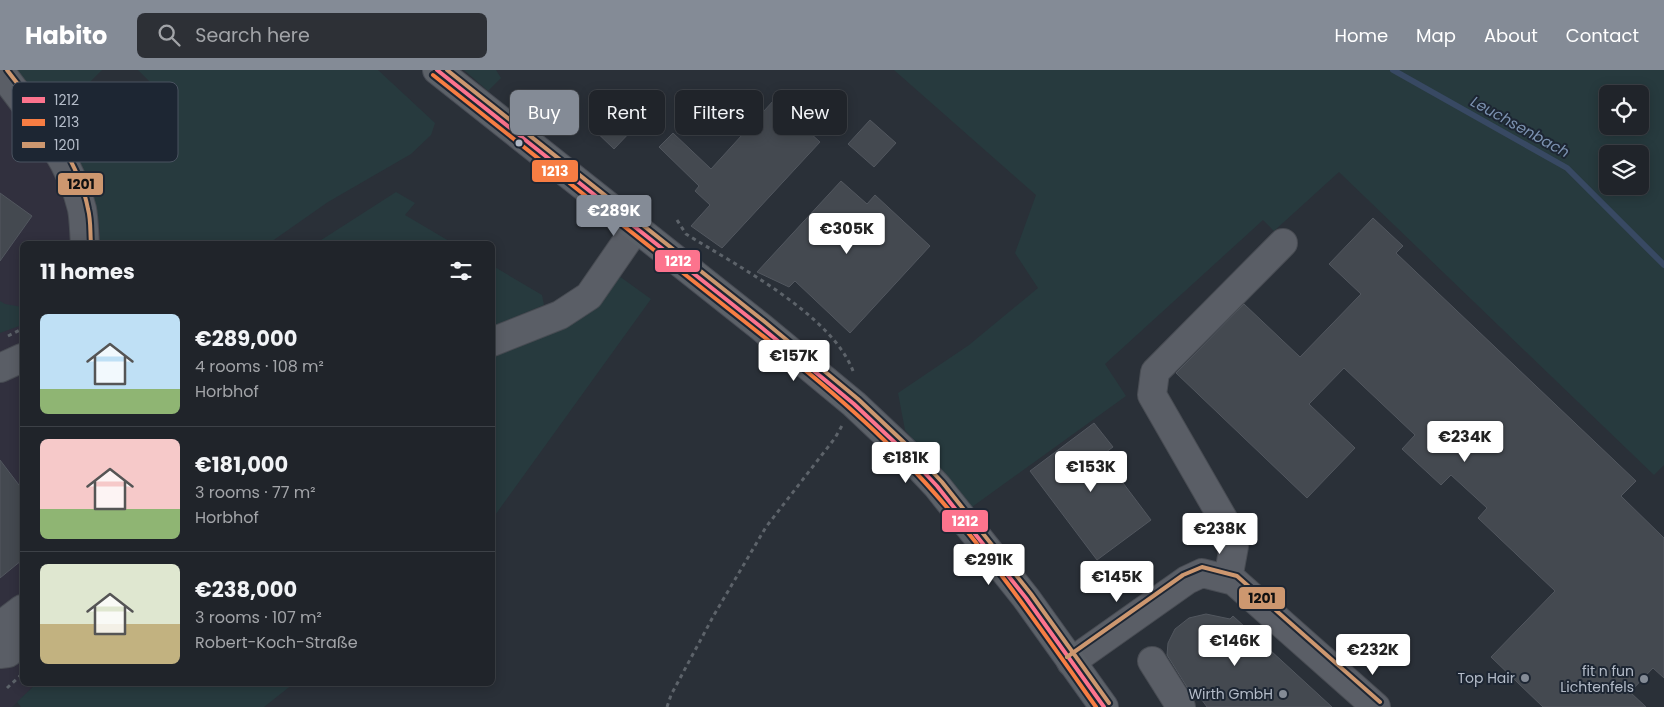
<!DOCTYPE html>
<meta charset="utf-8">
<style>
:root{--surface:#20242a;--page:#2d3036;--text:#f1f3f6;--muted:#a2a4a8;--line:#3d4147;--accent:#848b96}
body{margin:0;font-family:Poppins,sans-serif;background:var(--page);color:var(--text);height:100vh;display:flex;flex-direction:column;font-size:19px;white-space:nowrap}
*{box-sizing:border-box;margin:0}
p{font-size:16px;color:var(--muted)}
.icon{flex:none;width:28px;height:28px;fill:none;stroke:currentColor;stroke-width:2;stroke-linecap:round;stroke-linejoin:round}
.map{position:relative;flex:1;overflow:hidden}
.side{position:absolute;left:20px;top:171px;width:475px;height:445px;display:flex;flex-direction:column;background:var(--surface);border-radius:8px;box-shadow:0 2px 12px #0003,0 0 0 1px var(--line)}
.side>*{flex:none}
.hud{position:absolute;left:510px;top:20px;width:475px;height:45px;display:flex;gap:10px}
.fabs{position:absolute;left:1599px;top:15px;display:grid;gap:10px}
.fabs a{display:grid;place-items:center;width:50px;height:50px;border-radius:8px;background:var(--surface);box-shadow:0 2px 12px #0003,0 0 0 1px var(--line);font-size:25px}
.price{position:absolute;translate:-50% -42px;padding:0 11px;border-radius:5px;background:#fff;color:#222;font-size:16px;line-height:32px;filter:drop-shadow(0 1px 2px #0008)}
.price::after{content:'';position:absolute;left:50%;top:30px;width:15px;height:11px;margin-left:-8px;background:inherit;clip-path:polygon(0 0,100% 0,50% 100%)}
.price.on{background:var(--accent);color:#fff}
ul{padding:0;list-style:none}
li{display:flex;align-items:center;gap:15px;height:125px;padding:0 20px}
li+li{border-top:1px solid var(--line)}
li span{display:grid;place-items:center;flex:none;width:140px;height:100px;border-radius:8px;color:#555}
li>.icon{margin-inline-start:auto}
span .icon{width:60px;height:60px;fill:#fffc;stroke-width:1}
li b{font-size:21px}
h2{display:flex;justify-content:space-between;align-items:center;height:60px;padding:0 20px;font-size:21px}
.tag{padding:0 18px;border-radius:8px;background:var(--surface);box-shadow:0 2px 12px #0003,0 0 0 1px var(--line);font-size:18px;line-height:45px}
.tag.on{background:var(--accent);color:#fff}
header{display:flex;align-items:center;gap:30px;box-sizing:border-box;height:70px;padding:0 25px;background:var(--accent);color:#fff}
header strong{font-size:24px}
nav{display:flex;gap:28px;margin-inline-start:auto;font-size:18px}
.search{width:350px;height:45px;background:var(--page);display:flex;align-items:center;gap:12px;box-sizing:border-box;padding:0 18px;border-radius:8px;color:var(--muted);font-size:19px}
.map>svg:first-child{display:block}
.medical{fill:#31303e}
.green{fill:#273a3e;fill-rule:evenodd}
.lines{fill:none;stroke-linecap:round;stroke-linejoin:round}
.stream{stroke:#384963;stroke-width:6}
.building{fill:#444950;stroke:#52575f}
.minor-casing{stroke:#484c53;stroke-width:30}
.major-casing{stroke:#484c55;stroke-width:30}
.path{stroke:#5d636a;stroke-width:3;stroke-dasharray:4 4;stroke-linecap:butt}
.minor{stroke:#5a5e66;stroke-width:28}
.major{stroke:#5c6168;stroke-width:28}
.bus-1-casing{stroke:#1d2633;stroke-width:8}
.bus-2-casing{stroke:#1d2633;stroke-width:8}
.bus-3-casing{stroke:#1d2633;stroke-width:8}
.bus-1{stroke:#fc738d;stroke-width:4}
.bus-2{stroke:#f77d43;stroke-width:4}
.bus-3{stroke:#cd976f;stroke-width:4}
.bus-dot{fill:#b4bcc9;stroke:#1d2633;stroke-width:2}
.poi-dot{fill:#848b96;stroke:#1d2633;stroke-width:2}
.labels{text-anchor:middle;stroke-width:4;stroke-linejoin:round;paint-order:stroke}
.poi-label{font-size:14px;fill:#b4bcc9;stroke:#1d2633;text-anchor:end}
.water-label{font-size:15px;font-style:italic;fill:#7c92b1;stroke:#1d2633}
.key{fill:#1d2633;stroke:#4a5360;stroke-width:1}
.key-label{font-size:14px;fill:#b4bcc9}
.line-badge{stroke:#1d2633;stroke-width:2}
.badge-label{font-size:14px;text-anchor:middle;font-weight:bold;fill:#fff}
.pale-badge-label{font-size:14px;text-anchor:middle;font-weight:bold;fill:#111}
</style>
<header>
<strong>Habito</strong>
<div class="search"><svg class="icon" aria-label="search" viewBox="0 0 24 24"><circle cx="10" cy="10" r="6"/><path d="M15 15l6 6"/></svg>Search here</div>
<nav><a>Home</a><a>Map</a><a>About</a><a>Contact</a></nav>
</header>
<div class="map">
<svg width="1664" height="637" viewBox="0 0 1664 637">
<rect width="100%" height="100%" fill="#2a3038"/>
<path class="medical" d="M0,0H40L159,174H22V614H36L12,637H0Z"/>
<path class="green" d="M11,0H102L89,13L95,21L52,61Z
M138,0H378L435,53L431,65L411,84L328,132L268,174H100C101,136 87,106 65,76L109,33L121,44L151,13Z
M464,0H496L501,8L488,21Z
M894,0H1664V395L1654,405L1339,102L1274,161L1263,150L1105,294L1126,326L972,437L905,360L898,323L969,275L1038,218L1015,183L1036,125ZM1608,24H1640V56H1608ZM1608,84H1640V116H1608Z
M396,122L415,133L405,145L454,174H315Z
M493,196L542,225L544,235L493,256Z
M619,206L651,229L493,448L492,286L574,253L602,228Z
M0,231L5,234L22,237V255L0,263Z
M36,614H293L264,637H21L17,632Z"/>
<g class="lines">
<path class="stream" d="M1393,0L1567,98L1664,195"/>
</g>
<path class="building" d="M774,30L820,72L722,178L691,156L710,135L695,121L699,116L659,77L673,63L711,99Z
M607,34L633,59L614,79L588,54Z
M870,50L896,73L874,97L848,74Z
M841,111L867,134L875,125L930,176L850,263L795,211L789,217L757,202Z
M0,123L32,146L0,191Z
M1373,148L1403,176L1396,183L1636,411L1621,426L1664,468V608L1653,598L1630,622L1646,637H1543L1491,587L1555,521L1478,448L1487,438L1451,405L1441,415L1402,379L1415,365L1344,298L1309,334L1355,378L1307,428L1176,303L1244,234L1300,287L1361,224L1329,194Z
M1094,353L1113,377L1102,385L1151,450L1097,490L1030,401Z
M0,390L22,419V490L0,508Z
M1206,544L1230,549L1233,546L1332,637H1207L1199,626L1190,622L1167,585L1168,573L1175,559L1189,548Z"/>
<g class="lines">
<defs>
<path id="minor" d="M0,1C31,43 70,87 82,139C84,150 84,162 85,174
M492,272L560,245L589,226L636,158
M0,298L22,288
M1228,509L1234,476L1225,452L1152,325L1155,302L1283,173
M0,556L22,539
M0,584L8,583L22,571
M1152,591L1181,637
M1071,592L1187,510L1202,503L1234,511L1376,637"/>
<path id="major" d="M437,0L761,257L854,334L906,383L937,416L1026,528L1104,637"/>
</defs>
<use href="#minor" class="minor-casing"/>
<use href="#major" class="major-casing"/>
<path class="path" d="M14,62L30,86
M677,150L686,164C737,196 831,244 853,301
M8,266L22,259
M7,618L22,604
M667,637L671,625L714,545L766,457L835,368L843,354"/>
<use href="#minor" class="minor"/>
<use href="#major" class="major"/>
<defs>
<path id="bus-1" d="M437,0L761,257L854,334L906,383L937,416L1026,528L1104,637"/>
<path id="bus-2" d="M433,5C523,76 612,147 702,218C770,272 842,326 903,389C976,464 1036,552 1096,637"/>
<path id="bus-3" d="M7,0C39,42 78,86 88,139C91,150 90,162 91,174
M447,0L765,252L858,329L910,378L942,412L1031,524L1109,633
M1067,587L1183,505L1202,497L1237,506L1380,632"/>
</defs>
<use href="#bus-1" class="bus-1-casing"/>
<use href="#bus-2" class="bus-2-casing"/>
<use href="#bus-3" class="bus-3-casing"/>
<use href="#bus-1" class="bus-1"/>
<use href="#bus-2" class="bus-2"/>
<use href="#bus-3" class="bus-3"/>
</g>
<circle class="bus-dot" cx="519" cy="73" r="4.5"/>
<g class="poi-dot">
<circle cx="1525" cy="608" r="5"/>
<circle cx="1644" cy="609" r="5"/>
<circle cx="1283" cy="624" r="5"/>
</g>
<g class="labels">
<g class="poi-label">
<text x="1634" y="606">fit n fun<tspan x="1634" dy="16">Lichtenfels</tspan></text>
<text x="1515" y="613">Top Hair</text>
<text x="1273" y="629">Wirth GmbH</text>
</g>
<g class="water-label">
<text transform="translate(1520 57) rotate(29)" y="5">Leuchsenbach</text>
</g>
</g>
<rect x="12" y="12" width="166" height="80" rx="8" class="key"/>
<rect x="22" y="27" width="23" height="6" fill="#fc738d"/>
<rect x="22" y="49" width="23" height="7" fill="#f77d43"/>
<rect x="22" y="72" width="23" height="6" fill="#cd976f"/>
<g class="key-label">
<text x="54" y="35">1212</text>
<text x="54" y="57">1213</text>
<text x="54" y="80">1201</text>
</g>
<g class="line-badge">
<rect x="531" y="89" width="48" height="24" rx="5" fill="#f77d43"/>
<rect x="57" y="102" width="47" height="24" rx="5" fill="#cd976f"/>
<rect x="654" y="179" width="47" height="24" rx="5" fill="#fc738d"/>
<rect x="941" y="439" width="48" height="24" rx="5" fill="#fc738d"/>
<rect x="1238" y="516" width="48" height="24" rx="5" fill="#cd976f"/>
</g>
<g class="badge-label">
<text x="555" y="106">1213</text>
<text x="678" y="196">1212</text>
<text x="965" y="456">1212</text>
</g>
<g class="pale-badge-label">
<text x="81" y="119">1201</text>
<text x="1262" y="533">1201</text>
</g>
</svg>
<div class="fabs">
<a><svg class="icon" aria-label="locate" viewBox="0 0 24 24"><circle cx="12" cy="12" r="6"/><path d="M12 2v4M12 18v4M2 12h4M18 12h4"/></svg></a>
<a><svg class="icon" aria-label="layers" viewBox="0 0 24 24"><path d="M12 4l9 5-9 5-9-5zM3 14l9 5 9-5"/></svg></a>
</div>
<b class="price on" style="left:614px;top:167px">€289K</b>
<b class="price" style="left:847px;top:185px">€305K</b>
<b class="price" style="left:794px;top:312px">€157K</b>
<b class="price" style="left:1465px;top:393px">€234K</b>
<b class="price" style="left:906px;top:414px">€181K</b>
<b class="price" style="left:1091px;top:423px">€153K</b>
<b class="price" style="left:1220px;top:485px">€238K</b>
<b class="price" style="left:989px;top:516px">€291K</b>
<b class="price" style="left:1117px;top:533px">€145K</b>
<b class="price" style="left:1235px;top:597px">€146K</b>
<b class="price" style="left:1373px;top:606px">€232K</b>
<div class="hud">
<a class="tag on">Buy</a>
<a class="tag">Rent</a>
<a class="tag">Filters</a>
<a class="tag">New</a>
</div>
<section class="side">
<h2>11 homes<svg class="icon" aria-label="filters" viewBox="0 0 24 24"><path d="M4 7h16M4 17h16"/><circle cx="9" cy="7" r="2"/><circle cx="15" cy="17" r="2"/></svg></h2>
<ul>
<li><span style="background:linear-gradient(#bfe0f5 75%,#8fb573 0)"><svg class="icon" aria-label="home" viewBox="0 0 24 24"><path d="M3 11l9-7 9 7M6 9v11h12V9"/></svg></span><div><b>€289,000</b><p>4 rooms · 108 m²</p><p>Horbhof</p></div></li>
<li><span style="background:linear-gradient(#f6c9c9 70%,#8fb573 0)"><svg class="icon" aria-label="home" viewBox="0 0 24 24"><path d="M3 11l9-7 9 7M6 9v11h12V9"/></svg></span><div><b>€181,000</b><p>3 rooms · 77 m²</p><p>Horbhof</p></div></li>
<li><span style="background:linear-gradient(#dfe7d0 60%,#c2b280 0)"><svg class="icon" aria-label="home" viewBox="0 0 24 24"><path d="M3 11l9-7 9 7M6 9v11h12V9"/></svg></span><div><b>€238,000</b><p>3 rooms · 107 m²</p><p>Robert-Koch-Straße</p></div></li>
</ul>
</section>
</div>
